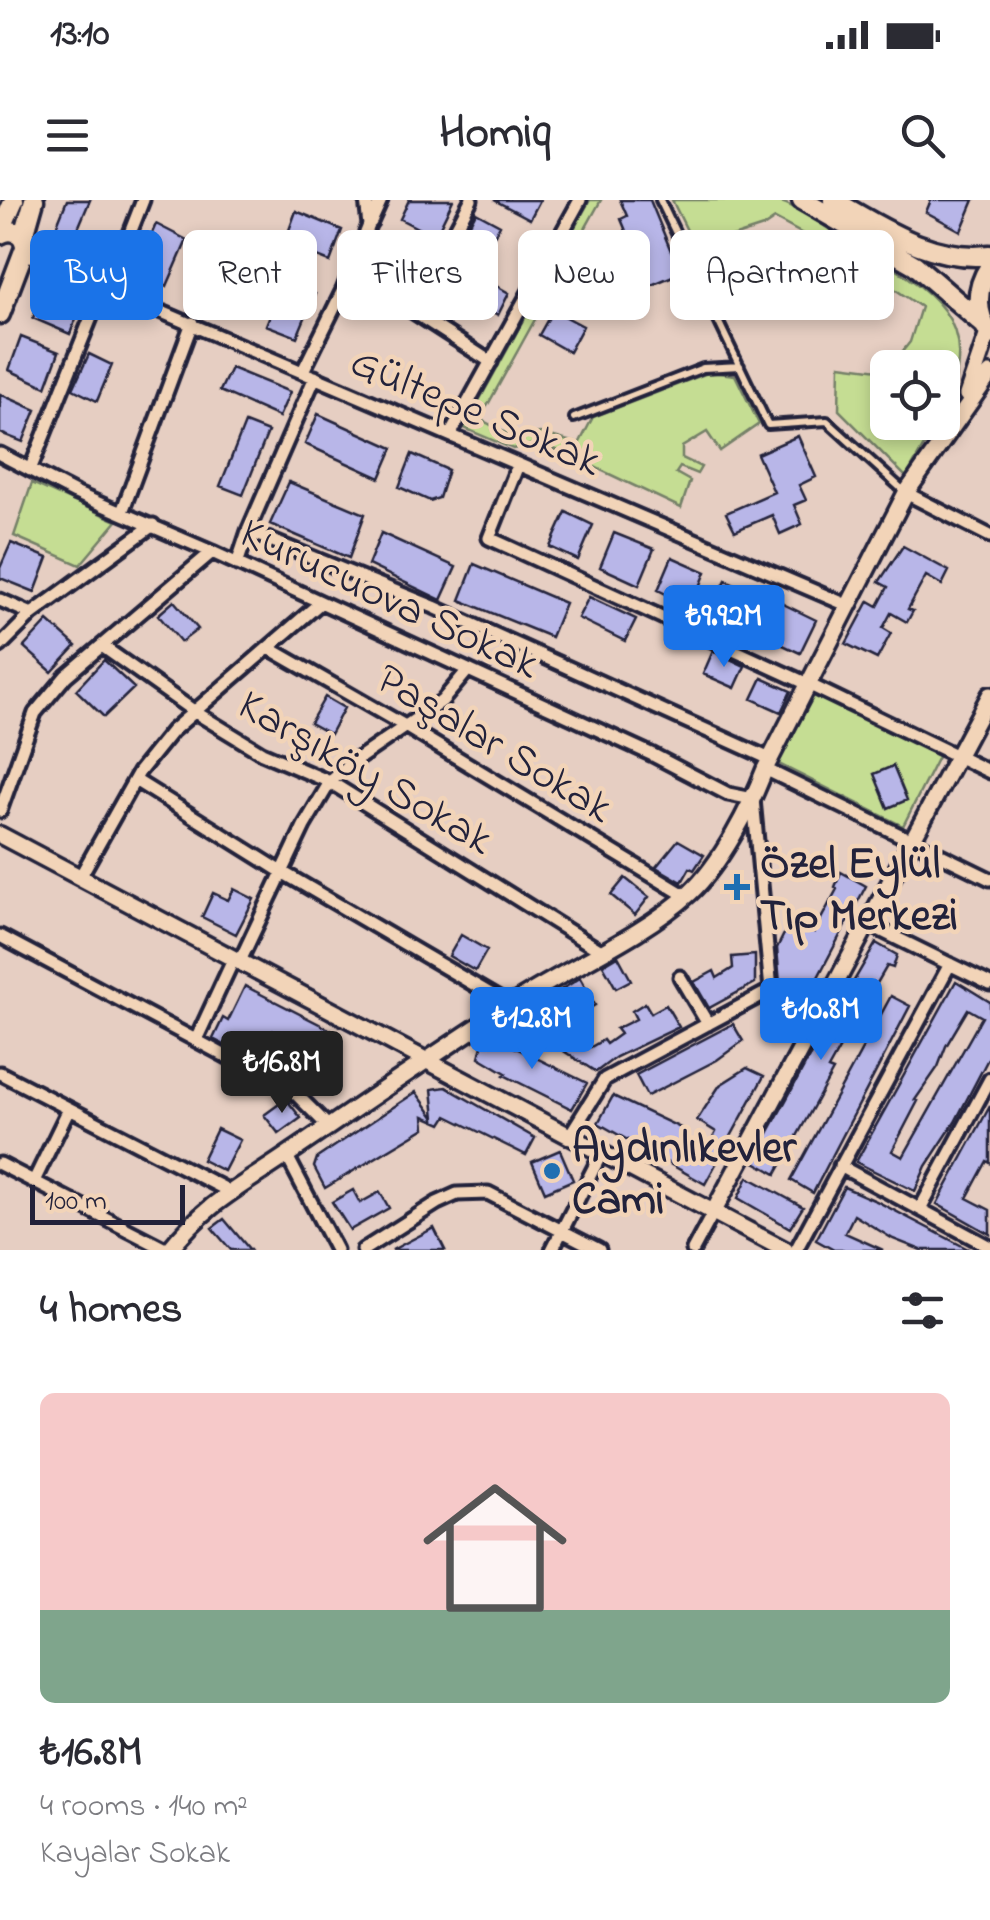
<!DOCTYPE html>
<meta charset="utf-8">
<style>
:root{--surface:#fff;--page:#f2f2f3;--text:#2b2b33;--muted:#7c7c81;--line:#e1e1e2;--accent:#1a73e8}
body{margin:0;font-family:"Indie Flower",sans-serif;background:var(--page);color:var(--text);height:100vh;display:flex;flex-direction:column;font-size:38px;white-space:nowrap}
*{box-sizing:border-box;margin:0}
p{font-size:32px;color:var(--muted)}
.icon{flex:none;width:55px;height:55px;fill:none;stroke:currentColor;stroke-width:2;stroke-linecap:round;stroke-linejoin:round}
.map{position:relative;height:1050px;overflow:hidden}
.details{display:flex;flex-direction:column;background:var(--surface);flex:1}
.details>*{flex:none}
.top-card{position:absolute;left:30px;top:30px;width:930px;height:90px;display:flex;gap:20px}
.buttons{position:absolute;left:870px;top:150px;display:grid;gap:20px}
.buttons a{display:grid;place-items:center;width:90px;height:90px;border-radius:15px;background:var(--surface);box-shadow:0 5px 15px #0003;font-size:50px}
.scale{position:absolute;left:30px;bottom:25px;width:155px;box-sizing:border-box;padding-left:10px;border:5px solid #22223b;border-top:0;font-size:28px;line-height:35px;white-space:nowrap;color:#22223b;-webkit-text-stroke:8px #f2d4b8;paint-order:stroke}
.price{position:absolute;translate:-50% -85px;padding:0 22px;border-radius:10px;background:var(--accent);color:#fff;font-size:32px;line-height:65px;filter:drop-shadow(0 2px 5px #0008)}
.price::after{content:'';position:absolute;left:50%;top:60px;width:30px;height:22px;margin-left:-15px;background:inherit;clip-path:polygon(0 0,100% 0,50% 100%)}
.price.current{background:#222;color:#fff}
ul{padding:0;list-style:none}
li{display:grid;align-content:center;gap:20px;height:530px;padding:0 40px}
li+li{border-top:2px solid var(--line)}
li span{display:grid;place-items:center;height:310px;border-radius:15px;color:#555}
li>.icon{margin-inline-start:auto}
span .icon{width:180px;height:180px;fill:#fffc;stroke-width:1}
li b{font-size:42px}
h2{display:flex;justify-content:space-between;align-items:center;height:120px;padding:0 40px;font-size:42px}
.chip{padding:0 35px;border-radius:15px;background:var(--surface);box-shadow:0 5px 15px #0003;font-size:35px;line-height:90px}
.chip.current{background:var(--accent);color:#fff}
.status{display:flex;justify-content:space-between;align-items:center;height:70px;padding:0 50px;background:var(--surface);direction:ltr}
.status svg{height:28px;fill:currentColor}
header{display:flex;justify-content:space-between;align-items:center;height:130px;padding:0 40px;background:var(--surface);font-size:45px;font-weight:700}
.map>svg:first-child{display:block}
.green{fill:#c5dd93;stroke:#748067;stroke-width:2.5}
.building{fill:#b8b6e8;stroke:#22223b;stroke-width:2.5;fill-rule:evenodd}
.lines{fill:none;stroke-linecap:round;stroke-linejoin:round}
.service-casing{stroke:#22223b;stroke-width:14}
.minor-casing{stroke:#22223b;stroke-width:19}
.tertiary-casing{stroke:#22223b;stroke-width:22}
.secondary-casing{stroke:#22223b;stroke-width:25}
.service{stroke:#f2d4b8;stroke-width:6}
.minor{stroke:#f2d4b8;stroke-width:11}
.tertiary{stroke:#f2d4b8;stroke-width:15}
.secondary{stroke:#f2d4b8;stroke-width:18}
.poi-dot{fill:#1f6fb2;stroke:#f2d4b8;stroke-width:4}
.labels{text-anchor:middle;stroke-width:9;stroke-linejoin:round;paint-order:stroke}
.street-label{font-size:45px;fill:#22223b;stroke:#f2d4b8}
.poi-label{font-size:45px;font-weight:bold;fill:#22223b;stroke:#f2d4b8;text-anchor:start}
</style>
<div class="status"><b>13:10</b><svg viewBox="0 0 49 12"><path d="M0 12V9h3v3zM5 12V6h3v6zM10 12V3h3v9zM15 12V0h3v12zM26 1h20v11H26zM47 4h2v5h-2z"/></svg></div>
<header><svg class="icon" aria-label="menu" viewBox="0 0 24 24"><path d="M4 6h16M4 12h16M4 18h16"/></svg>Homiq<svg class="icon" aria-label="search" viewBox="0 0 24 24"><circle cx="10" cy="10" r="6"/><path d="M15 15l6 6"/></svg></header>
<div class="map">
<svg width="990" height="1050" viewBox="0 0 990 1050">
<rect width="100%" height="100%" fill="#e6cec2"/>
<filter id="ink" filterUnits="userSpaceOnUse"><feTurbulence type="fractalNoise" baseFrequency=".01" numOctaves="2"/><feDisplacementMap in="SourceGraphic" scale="20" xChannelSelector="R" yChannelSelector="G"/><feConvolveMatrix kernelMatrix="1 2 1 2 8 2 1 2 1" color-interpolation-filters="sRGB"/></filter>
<g filter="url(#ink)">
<path class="green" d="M590,0H601L480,219L515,238L540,233L579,244L593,217L710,172L735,175L759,224L720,251L707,232L682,247V258L701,267L697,274L680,267L676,273L690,281L681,308L567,254L538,243L513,249L464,228Z
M672,0C705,0 741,0 773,0C792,2 829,30 847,41C920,83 990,113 943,212L942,168L890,167L910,142L921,107L858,64L775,19L763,27L708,45L716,71L710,77Z
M840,165L887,171L888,222L937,223L906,277L839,210Z
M32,283L117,321L80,365L14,336Z
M815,494L939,555L903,626L777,563Z"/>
<path class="building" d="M67,0H90L71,45L52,37Z
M409,0H453L435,37L400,19Z
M494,0H540L530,19Z
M620,0H650L680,73L649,86L621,19L627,16Z
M931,0H974L961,31L926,12Z
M296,11L342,30L330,62L284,44Z
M476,12L500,25L474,73L509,93L498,115L439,82Z
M156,24L187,40L167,86L136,70Z
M386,40L419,54L403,92L370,79Z
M213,52L246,65L229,109L196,94Z
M582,56L612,73L598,98L567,80Z
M46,82L84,98L70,134L33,118Z
M283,82L315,94L297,137L266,125Z
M553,110L583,126L569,152L539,135Z
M21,137L59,152L46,187L9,170Z
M89,154L112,165L97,201L73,189Z
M231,168L290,192L279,217L220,191Z
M0,194L36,210L23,242L0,233Z
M318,214L393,248L380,278L305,244Z
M245,223L268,232L243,295L220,286Z
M798,236L816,277L799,285L806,300L794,305L802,324L780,334L772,315L735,331L726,313L774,292L757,254Z
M412,254L448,270L439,298L430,301L399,287Z
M289,282L365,314L349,358L270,324Z
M566,312L593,325L578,360L550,347Z
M381,333L456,367L441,400L368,365Z
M614,333L654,349L639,385L600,367Z
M11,343L48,358L35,392L0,378V368Z
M903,346L949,371L942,385L926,376L908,409L913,411L907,422L891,413L883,428L891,433L877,459L846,444L869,401L878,406L888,387L879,382Z
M672,357L706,372L692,407L658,390Z
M474,364L565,403L551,437L460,400Z
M726,380L754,393L736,428L708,416Z
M589,397L636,419L625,441L578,418Z
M775,400L816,420L800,453L759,434Z
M174,401L198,429L181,442L158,415Z
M48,421L76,446L52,472L24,447Z
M713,451L745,466L735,488L703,474Z
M104,460L134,488L104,517L76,490Z
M762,478L791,491L781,512L752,499Z
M325,497L344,508L330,534L310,523Z
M893,566L907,600L888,608L874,574Z
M678,640L704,655L694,670L690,668L682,682L656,667Z
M841,672L866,686L806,800L780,784L777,748L787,728L808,729L814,732L837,689L835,687Z
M625,678L649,697L635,715L611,695Z
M234,689L254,699L236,734L202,717L213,693L228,700Z
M461,735L487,750L475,771L449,756Z
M876,743L897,755L893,768L887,766L848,833L828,869L833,871L776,974L753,961L809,858Z
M755,755V783L709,808L694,782L714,771L717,778L733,768L732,757Z
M618,756L631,780L616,788L603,765Z
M580,778L595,805L554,830L557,836L542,845L508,823Z
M956,781L990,802V855L955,922L926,966L915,991L856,962ZM968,809L982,817L903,957L892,951L918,901L915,900L938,867L946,846Z
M245,786L331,830L320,855L273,831L258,862L213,839L223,818L228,821Z
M891,796L910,806L813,993L791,980Z
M645,803L651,813L666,805L679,827L616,857L596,872L565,852L583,838L591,847L603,840L606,844L620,834L616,829L636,819L632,811Z
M733,824L743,841L717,860L647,896L636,875Z
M497,834L512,846L587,883L572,909L504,875L506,873L479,857L484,839Z
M747,868L764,876L705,984L598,923L613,896L683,929L680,935L707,949L716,932L697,920L720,885Z
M446,887L535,938L526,955L447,916L442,924L424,916L425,928L325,988L314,967L317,958L416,892L435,918L432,889Z
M286,899L301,918L279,934L264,915Z
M990,906V963L987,961L967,998L990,1010V1034L937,1004Z
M217,929L240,940L224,971L202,960Z
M560,950L573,980L545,992L532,962Z
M748,977L803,1007L790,1028L738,998Z
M844,987L876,1001L970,1050H921L893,1039L854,1015L845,1033L883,1050H834L816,1040Z
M353,990L360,1003L380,992L389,1008L350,1030L332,1002Z
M224,1019L250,1050H231L212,1028Z
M434,1028L445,1050H392Z"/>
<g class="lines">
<defs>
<path id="service" d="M660,0L768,225L827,221L905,292
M574,218L703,168L740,166"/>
<path id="minor" d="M371,22L381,0
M24,53L847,405
M347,82L412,111L491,162
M109,87L143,0
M412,111L471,0
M303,171L343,90L369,25L366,0
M450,235L580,0
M0,254L75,293L212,352L653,555L728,594L753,599L771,790L605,879L570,935
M518,265L489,338L810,485L990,572
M30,270L104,85
M906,293L990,336
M122,312L192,123
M248,331L434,407L770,559
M237,364L248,331L315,177
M0,400L32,414
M0,446L32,414L153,325
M102,446L195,512L262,553L330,582L601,751
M269,448L405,526L686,696
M765,569L990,679
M135,580L282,672L509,805
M0,611L35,513L66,476L212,352
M80,677L139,572L172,531L320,403
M870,725L990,784
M0,736L295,893L329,927
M240,761L304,626L330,582L349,565L442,501L468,470
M680,777L708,824
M771,790L817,818
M196,840L234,758
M0,873L229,991
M287,956L336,1050
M0,964L167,1050
M840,966L990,1047
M34,981L69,909
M920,1009L990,879
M363,1050L437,1003L457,994L488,993L599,1050
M552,1050L602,952
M693,1050L714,1011
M796,1050L950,764"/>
<path id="tertiary" d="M967,195L988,133
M0,635L785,1050
M714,1011L990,495
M169,1050C209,1000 243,986 293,951C365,902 436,853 509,806C565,769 641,738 690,693C721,664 750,608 765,569L906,293L990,174"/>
<path id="secondary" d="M802,0L915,65L983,124
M833,0C883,28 931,62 990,55
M0,32L14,0
M0,34C13,27 25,34 25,48L0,114
M23,39L34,0
M990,66C975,89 975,112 990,135"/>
</defs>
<use href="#service" class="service-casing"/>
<use href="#minor" class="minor-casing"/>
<use href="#tertiary" class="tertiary-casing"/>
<use href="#secondary" class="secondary-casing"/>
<use href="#service" class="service"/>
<use href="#minor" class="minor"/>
<use href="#tertiary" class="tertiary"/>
<use href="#secondary" class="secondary"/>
</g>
</g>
<g class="poi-dot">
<path d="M732 672h10v10h10v10h-10v10h-10v-10h-10v-10h10z"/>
<circle cx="552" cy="971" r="10"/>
</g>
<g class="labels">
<g class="street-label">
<text transform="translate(477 209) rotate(23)" y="16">Gültepe Sokak</text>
<text transform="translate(391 396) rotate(25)" y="16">Kurucuova Sokak</text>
<text transform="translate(496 541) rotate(31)" y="16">Paşalar Sokak</text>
<text transform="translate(367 570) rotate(30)" y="16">Karşıköy Sokak</text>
</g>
<g class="poi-label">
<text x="760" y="677">Özel Eylül<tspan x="760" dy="52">Tıp Merkezi</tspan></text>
<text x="572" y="961">Aydınlıkevler<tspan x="572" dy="52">Cami</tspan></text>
</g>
</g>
</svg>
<div class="buttons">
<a><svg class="icon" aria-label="locate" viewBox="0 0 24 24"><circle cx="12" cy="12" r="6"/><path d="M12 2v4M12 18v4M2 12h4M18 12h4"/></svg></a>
</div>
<div class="scale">100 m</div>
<b class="price" style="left:724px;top:470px">₺9.92M</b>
<b class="price" style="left:821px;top:863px">₺10.8M</b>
<b class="price" style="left:532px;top:872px">₺12.8M</b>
<b class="price current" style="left:282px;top:916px">₺16.8M</b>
<div class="top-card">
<a class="chip current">Buy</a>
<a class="chip">Rent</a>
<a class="chip">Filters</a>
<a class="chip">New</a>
<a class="chip">Apartment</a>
</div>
</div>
<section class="details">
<h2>4 homes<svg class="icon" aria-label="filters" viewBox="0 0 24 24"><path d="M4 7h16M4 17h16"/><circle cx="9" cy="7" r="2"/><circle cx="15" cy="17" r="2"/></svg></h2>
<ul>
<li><span style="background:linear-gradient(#f6c9c9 70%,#7fa58c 0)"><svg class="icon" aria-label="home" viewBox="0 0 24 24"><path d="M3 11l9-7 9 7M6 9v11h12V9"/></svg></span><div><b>₺16.8M</b><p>4 rooms · 140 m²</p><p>Kayalar Sokak</p></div></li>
</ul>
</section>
